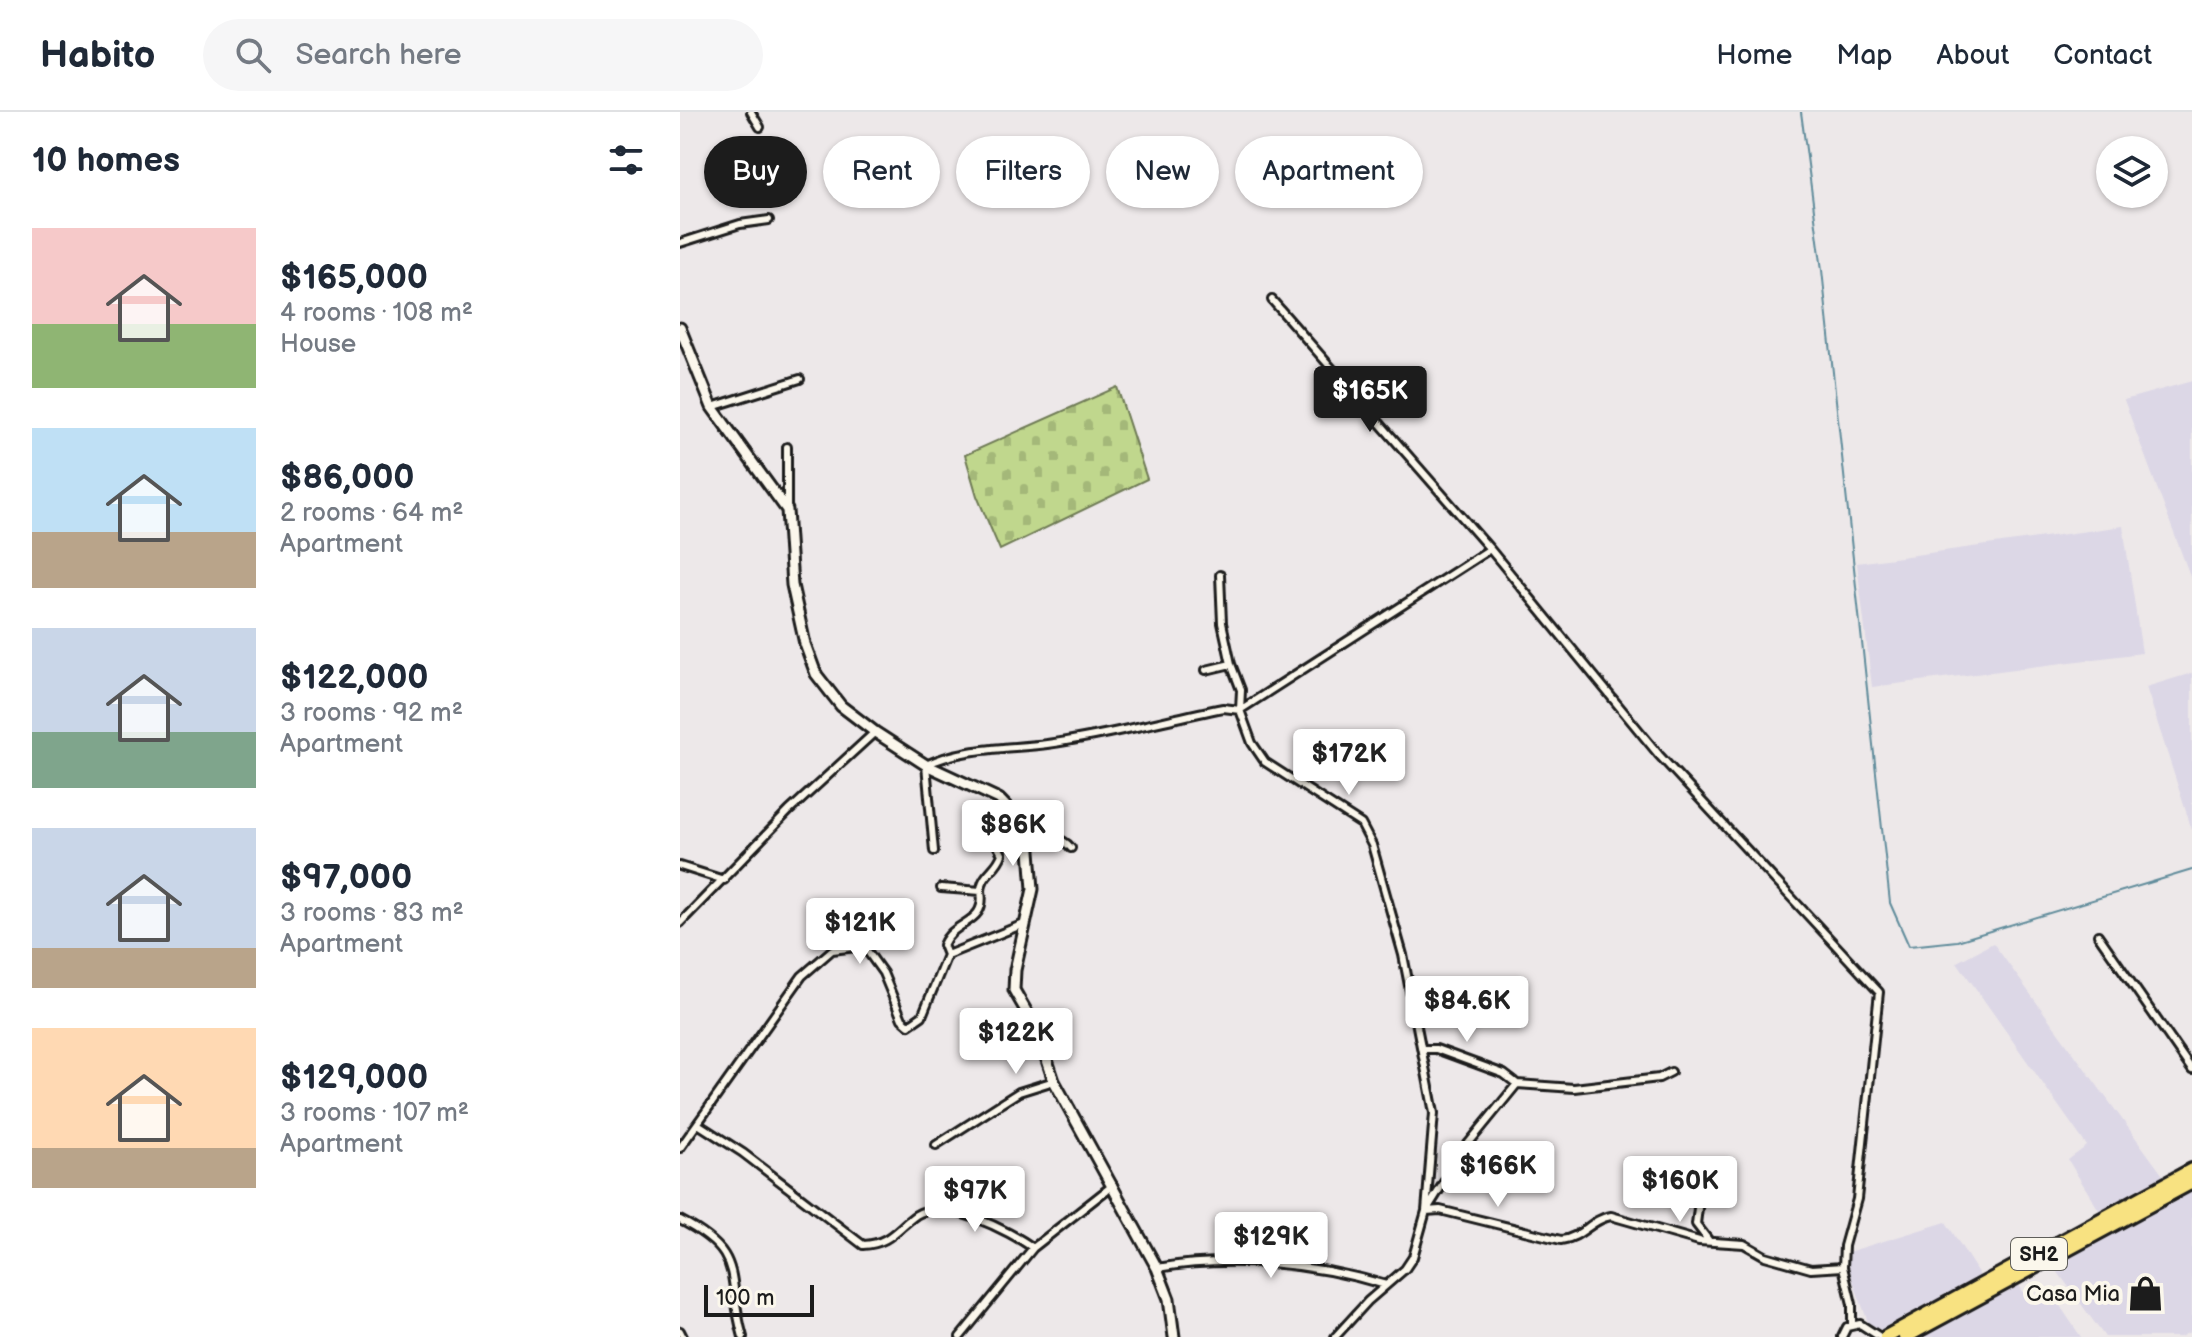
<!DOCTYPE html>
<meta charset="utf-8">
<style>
:root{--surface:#fff;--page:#f6f6f7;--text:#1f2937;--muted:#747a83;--line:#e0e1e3;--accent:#1c1c1c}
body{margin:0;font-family:"Balsamiq Sans",sans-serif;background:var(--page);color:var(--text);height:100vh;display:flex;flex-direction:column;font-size:30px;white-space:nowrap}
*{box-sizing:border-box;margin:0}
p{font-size:26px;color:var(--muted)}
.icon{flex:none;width:44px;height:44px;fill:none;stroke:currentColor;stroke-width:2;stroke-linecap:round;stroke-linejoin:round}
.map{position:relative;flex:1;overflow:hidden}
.side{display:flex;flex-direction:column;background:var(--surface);width:680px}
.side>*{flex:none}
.hud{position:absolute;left:24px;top:24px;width:760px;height:72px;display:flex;gap:16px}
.fabs{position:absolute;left:1416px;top:24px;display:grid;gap:16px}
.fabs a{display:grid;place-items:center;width:72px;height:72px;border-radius:50%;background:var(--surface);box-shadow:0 2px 6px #0004;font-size:40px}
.scale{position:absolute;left:24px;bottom:20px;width:110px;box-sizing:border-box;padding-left:8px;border:4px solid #1c1c1c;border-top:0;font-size:22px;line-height:28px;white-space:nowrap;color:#1c1c1c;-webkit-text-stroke:6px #fbf7ec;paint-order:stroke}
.price{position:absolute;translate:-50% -68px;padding:0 18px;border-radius:8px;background:#fff;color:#222;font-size:26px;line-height:52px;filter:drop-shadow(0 2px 4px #0008)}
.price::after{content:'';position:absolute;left:50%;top:48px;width:24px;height:18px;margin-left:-12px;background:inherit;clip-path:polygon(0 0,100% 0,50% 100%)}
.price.on{background:var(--accent);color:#fff}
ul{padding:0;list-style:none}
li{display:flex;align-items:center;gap:24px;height:200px;padding:0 32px}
li span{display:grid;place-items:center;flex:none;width:224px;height:160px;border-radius:0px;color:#555}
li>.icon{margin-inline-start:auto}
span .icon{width:96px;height:96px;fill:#fffc;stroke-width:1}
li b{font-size:34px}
h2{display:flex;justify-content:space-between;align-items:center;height:96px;padding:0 32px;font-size:34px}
.chip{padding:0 28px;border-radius:36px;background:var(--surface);box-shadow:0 2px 6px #0004;font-size:28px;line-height:72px}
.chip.on{background:var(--accent);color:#fff}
header{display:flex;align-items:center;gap:48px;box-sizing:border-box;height:112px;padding:0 40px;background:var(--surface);border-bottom:2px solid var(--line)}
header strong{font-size:38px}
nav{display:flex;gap:44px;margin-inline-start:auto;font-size:28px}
.search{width:560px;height:72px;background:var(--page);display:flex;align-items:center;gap:20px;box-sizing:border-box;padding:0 28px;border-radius:44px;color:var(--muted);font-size:30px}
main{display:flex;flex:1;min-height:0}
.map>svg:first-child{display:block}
.built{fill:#dcd7e6}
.cemetery{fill:url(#cemetery-stones);stroke:#6e7a54;stroke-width:2}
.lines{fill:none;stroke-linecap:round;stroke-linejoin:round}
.stream{stroke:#618c9b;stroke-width:2}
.street-casing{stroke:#1c1c1c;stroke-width:12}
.secondary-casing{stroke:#1c1c1c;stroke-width:15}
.highway-casing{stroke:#1c1c1c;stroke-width:18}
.street{stroke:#fbf7ec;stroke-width:6}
.secondary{stroke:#fbf7ec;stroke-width:9}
.highway{stroke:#f8e281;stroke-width:12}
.labels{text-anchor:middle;stroke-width:8;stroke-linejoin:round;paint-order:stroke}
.shield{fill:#fbf7ec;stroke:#5f5e5a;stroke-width:2}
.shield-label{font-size:20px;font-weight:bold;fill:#1c1c1c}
.poi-label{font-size:22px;fill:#1c1c1c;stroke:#fbf7ec;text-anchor:end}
</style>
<header>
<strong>Habito</strong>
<div class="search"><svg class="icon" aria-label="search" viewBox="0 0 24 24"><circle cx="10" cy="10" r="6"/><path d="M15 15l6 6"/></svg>Search here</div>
<nav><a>Home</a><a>Map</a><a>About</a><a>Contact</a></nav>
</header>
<main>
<section class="side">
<h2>10 homes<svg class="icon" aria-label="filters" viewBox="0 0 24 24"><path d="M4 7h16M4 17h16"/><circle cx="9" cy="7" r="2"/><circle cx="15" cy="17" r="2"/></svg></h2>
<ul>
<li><span style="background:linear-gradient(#f6c9c9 60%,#8fb573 0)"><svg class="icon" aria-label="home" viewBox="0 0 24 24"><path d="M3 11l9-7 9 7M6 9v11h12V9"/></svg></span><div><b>$165,000</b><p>4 rooms · 108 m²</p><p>House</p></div></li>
<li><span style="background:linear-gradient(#bfe0f5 65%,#b9a48a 0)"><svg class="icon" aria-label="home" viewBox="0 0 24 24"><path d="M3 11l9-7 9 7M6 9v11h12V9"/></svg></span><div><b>$86,000</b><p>2 rooms · 64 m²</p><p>Apartment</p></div></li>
<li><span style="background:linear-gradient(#c9d6e8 65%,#7fa58c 0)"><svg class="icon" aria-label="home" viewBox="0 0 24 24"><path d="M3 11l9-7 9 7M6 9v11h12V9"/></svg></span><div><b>$122,000</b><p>3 rooms · 92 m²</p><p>Apartment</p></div></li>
<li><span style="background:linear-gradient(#c9d6e8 75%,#b9a48a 0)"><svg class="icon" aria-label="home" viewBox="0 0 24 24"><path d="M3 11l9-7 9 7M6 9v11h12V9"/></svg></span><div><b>$97,000</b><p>3 rooms · 83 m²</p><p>Apartment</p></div></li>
<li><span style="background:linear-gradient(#ffd9b3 75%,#b9a48a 0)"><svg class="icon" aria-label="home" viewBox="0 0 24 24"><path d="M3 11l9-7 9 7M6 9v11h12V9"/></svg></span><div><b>$129,000</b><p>3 rooms · 107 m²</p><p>Apartment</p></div></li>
</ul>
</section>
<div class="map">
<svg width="1512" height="1225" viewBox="0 0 1512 1225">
<defs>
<pattern id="cemetery-stones" width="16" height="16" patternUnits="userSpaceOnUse" patternTransform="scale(2)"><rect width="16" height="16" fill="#c0d78d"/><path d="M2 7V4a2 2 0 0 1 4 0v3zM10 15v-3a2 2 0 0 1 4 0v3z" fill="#a4b879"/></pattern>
</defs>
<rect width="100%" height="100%" fill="#ede8e9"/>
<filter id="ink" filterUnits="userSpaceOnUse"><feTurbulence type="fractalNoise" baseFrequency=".0125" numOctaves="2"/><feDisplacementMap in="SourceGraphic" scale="16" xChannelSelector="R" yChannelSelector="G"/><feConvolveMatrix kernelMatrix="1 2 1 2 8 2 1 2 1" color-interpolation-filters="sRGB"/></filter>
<g filter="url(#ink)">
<path class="built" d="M1512,269V469L1444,288Z
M1443,414L1462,541L1192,575L1177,451Z
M1512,561V718L1466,575Z
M1313,831L1485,1066L1422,1103L1388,1048L1407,1034L1277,850Z
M1512,1074V1219L1500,1225H1425L1372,1152Z
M1266,1110L1300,1164L1202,1220L1188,1210L1168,1155V1140Z
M1337,1170L1350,1191L1370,1179L1401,1225H1239Z"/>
<path class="cemetery" d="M437,275L467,367L320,438L297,384L285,343Z"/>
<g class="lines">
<path class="stream" d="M1121,0L1142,158L1210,791L1229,834L1277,829L1512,758"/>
<defs>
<path id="street" d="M71,0L80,15
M0,131L60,112L89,108
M592,188L810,437L979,643L1199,880L1177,1087L1164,1134L1163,1155L1172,1192V1212
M32,295L120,267
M107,394V335
M540,463L542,511L551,552L561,578L560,598L572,631L585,650L681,712L692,733L723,843L754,1001L746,1099L733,1145L725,1157L688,1189L655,1225
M526,558L551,552
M349,726C364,725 381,723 391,736
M254,739L246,653C283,635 326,637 367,632C426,624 484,608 543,596L560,598L810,437
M0,754L44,768
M261,776L301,779C307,813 274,807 263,833L267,843
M301,779C301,762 317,758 322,742L317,733
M0,811L109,699L195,620
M1418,823L1512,958
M744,937H756L824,962L837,972L894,976L979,966L991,960
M18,1012L63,1041L183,1133C210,1132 216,1117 236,1103C264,1085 330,1119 353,1136
M256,1033L339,980L374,969
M0,1036L122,864L152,838L176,835L188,840L203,861L222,907L229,913L242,904L267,843L344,812
M1019,1088L1016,1112L1029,1129
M746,1099L760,1098L881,1128C902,1126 911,1107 931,1104L1019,1129L1064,1132L1085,1144L1131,1157L1163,1155
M746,1099L788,1032L837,972
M0,1108C68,1143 45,1163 63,1225
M477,1156C552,1143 632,1151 706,1173
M0,1219L3,1225
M280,1225L353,1136L433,1073
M1162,1225L1167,1215L1180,1212L1200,1225"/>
<path id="secondary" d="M0,216L32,295L107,398L112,473L125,532L136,562L161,594L195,620L246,653L319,687L344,713L349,726L353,777L335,858L334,878L357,918L374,969L477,1156L489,1187L494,1225"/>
<path id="highway" d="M1206,1225L1512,1058
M1225,1225L1512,1070"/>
</defs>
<use href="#street" class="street-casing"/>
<use href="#secondary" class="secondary-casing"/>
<use href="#highway" class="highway-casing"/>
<use href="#street" class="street"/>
<use href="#secondary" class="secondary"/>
<use href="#highway" class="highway"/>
</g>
</g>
<defs>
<symbol id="shop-bare" viewBox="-9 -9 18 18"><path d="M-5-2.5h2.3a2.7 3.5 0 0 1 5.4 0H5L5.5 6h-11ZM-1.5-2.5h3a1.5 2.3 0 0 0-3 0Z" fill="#1c1c1c" stroke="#fbf7ec" stroke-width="2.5" paint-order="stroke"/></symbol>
</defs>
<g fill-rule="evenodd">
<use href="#shop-bare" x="1440" y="1156" width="51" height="51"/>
</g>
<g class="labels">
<rect class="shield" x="1331" y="1126" width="56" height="32" rx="6"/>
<g class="shield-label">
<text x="1359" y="1149">SH2</text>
</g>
<g class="poi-label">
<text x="1440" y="1189">Casa Mia</text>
</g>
</g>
</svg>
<div class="fabs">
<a><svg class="icon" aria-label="layers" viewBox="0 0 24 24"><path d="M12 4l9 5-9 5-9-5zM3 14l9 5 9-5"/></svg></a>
</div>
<div class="scale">100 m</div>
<b class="price on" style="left:690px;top:322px">$165K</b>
<b class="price" style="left:669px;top:685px">$172K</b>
<b class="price" style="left:333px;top:756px">$86K</b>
<b class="price" style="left:180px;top:854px">$121K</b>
<b class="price" style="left:787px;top:932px">$84.6K</b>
<b class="price" style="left:336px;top:964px">$122K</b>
<b class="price" style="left:818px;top:1097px">$166K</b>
<b class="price" style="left:1000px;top:1112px">$160K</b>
<b class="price" style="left:295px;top:1122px">$97K</b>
<b class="price" style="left:591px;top:1168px">$129K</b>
<div class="hud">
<a class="chip on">Buy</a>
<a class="chip">Rent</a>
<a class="chip">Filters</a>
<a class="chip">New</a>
<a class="chip">Apartment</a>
</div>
</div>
</main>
